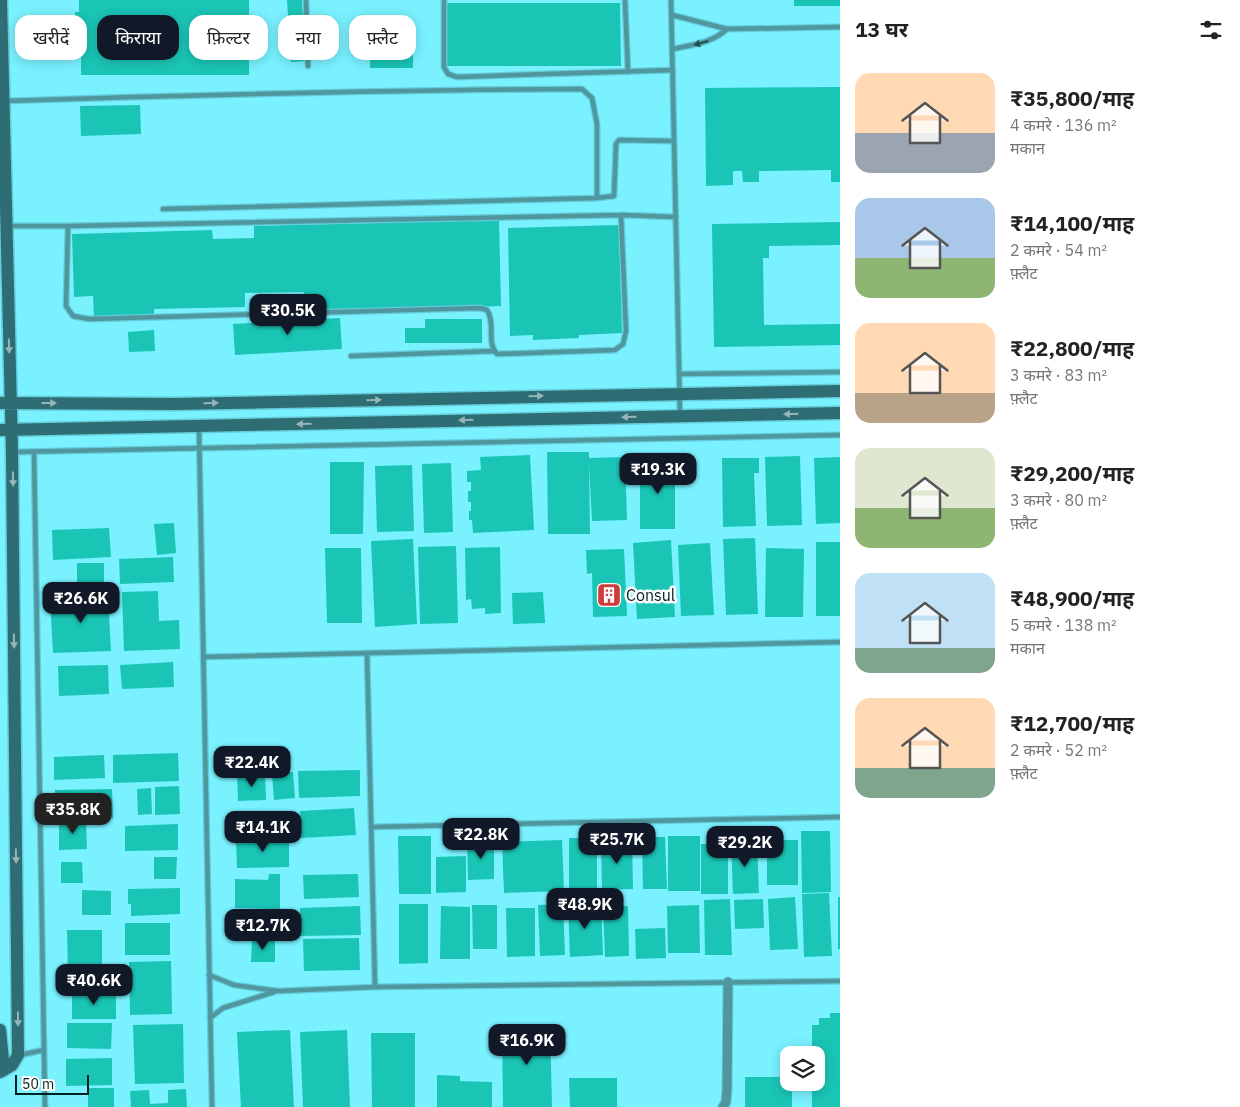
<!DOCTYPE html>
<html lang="hi">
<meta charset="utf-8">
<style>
:root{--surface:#fff;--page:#f6f6f6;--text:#222;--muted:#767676;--accent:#111827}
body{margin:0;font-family:"IBM Plex Sans","Noto Sans Devanagari",sans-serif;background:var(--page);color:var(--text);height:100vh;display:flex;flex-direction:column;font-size:19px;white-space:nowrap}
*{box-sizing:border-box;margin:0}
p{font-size:16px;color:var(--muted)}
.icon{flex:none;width:28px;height:28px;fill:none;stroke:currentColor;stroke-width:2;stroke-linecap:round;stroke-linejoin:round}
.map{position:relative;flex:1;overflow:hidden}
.details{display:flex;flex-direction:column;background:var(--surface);width:400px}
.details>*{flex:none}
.guide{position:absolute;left:15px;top:15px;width:475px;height:45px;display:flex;gap:10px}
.fabs{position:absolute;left:780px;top:1046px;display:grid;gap:10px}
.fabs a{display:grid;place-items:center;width:45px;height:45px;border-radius:10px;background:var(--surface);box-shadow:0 2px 12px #0003;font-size:25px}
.scale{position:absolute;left:15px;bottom:12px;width:74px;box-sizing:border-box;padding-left:5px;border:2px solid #031e21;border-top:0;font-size:14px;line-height:18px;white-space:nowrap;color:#031e21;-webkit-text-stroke:4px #fdfdfd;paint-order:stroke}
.price{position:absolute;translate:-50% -42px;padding:0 11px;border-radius:10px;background:var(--accent);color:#fff;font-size:16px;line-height:32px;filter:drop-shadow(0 1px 2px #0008)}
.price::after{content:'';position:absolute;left:50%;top:30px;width:15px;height:11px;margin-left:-8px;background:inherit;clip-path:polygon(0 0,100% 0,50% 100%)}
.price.active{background:#222;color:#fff}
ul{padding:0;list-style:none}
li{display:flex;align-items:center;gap:15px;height:125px;padding:0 15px}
li span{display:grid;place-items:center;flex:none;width:140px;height:100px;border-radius:15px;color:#555}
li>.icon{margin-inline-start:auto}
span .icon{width:60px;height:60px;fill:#fffc;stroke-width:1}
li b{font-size:21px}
h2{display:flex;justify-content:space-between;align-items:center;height:60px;padding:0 15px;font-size:21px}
.chip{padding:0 18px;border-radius:15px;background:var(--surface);box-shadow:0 2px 12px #0003;font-size:18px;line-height:45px}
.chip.active{background:var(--accent);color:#fff}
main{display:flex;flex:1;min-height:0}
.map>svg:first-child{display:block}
.building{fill:#1ac5b6}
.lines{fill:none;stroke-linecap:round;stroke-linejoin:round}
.lane-casing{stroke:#64cbd7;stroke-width:7}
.street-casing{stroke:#64cbd7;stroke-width:11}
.secondary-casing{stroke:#64cbd7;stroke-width:15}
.lane{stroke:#50969e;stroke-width:4.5}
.street{stroke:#50969e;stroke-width:9}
.secondary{stroke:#2e6d74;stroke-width:12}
.oneway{fill:#224e53}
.oneway2{fill:#96b5b8}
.labels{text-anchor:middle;stroke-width:5;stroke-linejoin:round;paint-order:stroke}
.poi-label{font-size:16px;fill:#031e21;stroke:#fdfdfd;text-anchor:start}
</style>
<main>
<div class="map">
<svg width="840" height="1107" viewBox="0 0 840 1107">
<rect width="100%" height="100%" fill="#79f1ff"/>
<path class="building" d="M79,0H249V75H81V52H75V12H79Z
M287,0H302L306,61L291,62Z
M794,0H840V6H794Z
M447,3H620L621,66H447Z
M370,42H413V68H370Z
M840,87V182H831V170L759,171V182H743L742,171H733V185L706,186L705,88Z
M140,105L141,134L81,136L80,106Z
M499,220L501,306L305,312L304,292L245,293V307L154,309V315L94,317L93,296L74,297L72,234L212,230L213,239L254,238V226Z
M840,222V245L769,246V258H763L764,325L840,324V345L714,347L712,224Z
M619,225L622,333L579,335V338L533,340V335L510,336L508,228Z
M340,318L342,349L235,355L233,324Z
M425,319H482V343H405V328H425Z
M154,330L155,351L129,352L128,332Z
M547,452H589V458L625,457L627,520L592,521L589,463L590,534H548Z
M530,455L534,530L473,533L472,520H469V511H471V502H468V491H471V482H467V471L481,470L480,457Z
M800,456L802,525L767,526L765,457Z
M840,457V523L816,524L814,458Z
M722,458H759V473H754L756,526L723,527Z
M640,461H675V529H640Z
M330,462H364L363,534H330Z
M451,463L453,532L424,533L422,464Z
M412,465L414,531L377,532L375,466Z
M174,523L176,553L157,555L154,524Z
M109,528L111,557L53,560L52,530Z
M755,538L758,614L726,615L723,539Z
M413,539L417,624L375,627L371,541Z
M671,540L675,617L637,619L633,543Z
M816,542H840V616H816Z
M710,543L714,615L681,616L678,545Z
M456,546L458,623L420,624L418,547Z
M500,547L501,613L485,614V608L472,609L471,599L466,600L465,548Z
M325,548H361L362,623H327Z
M766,548L804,549L803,617H765Z
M624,549L627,616L593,617L592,573L587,574L586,550Z
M173,557L174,582L120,584L119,559Z
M77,563H104V587L77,588Z
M158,591L159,621L179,620L180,649L124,651L122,592Z
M543,592L545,623L513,624L512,593Z
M108,595L111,651L53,653L50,598Z
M173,662L174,687L122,689L120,665Z
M108,665L109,694L59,696L58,666Z
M178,753L179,781L113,783V755Z
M104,755L105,778L54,780V757Z
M360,770V796L299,798L298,771Z
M293,772L295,798L274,800L272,774Z
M265,775L266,800L238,801L237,776Z
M179,786L180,814L155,815V787Z
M151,788L152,814L138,815L137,789Z
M112,789L113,818H56L55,790Z
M354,808L356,835L301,838L300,811Z
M287,811V836L236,837V812Z
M59,821H86L87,849L59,850Z
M178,824V850L125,851V826Z
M801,831H830L831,892L802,893Z
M398,836H431V894H399Z
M668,836H700V891H668Z
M642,837H665L667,889H643Z
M569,838H597V890L569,891Z
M289,839V867L237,868L236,840Z
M467,840H494V879L468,880Z
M562,840L564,891L504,893L502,842Z
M632,840L633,889L602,890L601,841Z
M767,840H798V885H767Z
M757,842L759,893L733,894L731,843Z
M701,844H728V894H701Z
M466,856V892L436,893V857Z
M154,857H177L176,879H154Z
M61,862H82L83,883H61Z
M269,874H280V909L235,908V879L268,880Z
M358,874L359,897L304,899L303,875Z
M180,888V914L131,916V904H128V889Z
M82,890L111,891V915H82Z
M829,893L832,956L804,957L802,894Z
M795,897L798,949L770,950L768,899Z
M838,897H840V949H838Z
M730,899L732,955H705L704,900Z
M763,899L764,928L735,929L734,900Z
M601,903L603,955L570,957L568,904Z
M399,904H428V963L399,964Z
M563,904L565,955L540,956L538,905Z
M472,905H497V949H473Z
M699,905L700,953H668L667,906Z
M360,906L361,935L300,936V908Z
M441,906L470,907V959H440Z
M628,906L629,956L605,957L603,907Z
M506,908H535V956L507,957Z
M125,923H170V955H125Z
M665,928L666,958L636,959L635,929Z
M67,930H102V976L68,977Z
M359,938L360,970L304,971L303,939Z
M252,939L275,940V962H251Z
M171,961L172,1014L130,1015L129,962Z
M72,994H116V1019H72Z
M830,1013H840V1107H812V1082H816V1055H812V1025H819V1018H830Z
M67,1023H112L111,1049L67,1048Z
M183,1024L184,1083L135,1084L133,1025Z
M550,1025L552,1107H503L502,1026Z
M290,1030L294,1107H241L237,1032Z
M347,1030L350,1107H303L300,1032Z
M371,1033H415V1107H372Z
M112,1058V1085L66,1086V1059Z
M437,1075L460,1076V1081L492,1082V1107H437Z
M745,1077H789V1082H792V1107H745Z
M569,1078H617V1107H570Z
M88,1088H114V1107H88Z
M186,1089L187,1107H131L130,1091L149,1090L150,1104L168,1103V1090Z"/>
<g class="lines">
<defs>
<path id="lane" d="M306,0L308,66
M444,0V67L448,74L457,77L673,70
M625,0L628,72
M671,0L680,415
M672,15L727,29L840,27
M672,49C692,45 712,43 727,29
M4,101C197,95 389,90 582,89L592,98L597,124V198L163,209
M597,198L614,196L616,144L619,140L674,141
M7,226H68L66,306L73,316L89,319L480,308L487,310C496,323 486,343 497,354L615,350L623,344L626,331L621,215L676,217
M68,226L621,215
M351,356L494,351
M679,374L840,372
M199,429L212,1107
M14,452L840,435
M34,453L45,1107
M367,653L375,987
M203,657L840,642
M371,827L840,817
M209,975L234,985L278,991L375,987L840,981
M210,1018L223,1008L274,992
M20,1055L44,1050"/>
<path id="street" d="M723,1107L726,1102L727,1089L728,982"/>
<path id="secondary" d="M0,403L175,404L840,391
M0,430L840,413
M0,1030L4,1070
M0,1072L12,1065L18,1055L12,452L1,0"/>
</defs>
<use href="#lane" class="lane-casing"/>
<use href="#street" class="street-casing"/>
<use href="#secondary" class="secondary-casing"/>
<use href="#lane" class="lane"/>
<use href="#street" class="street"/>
<use href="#secondary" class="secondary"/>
</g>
<defs><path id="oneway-solid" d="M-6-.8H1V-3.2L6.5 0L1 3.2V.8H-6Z" transform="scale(1.25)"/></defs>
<use class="oneway" href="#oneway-solid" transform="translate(701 43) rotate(164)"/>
<g class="oneway2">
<use href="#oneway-solid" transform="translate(9 346) rotate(88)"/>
<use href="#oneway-solid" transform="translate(536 396) rotate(-1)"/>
<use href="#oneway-solid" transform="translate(374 400) rotate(-1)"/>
<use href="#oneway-solid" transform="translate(49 403)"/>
<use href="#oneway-solid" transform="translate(211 403) rotate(-1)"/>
<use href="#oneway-solid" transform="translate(791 414) rotate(179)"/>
<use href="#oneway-solid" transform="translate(629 417) rotate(179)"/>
<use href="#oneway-solid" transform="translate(466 420) rotate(179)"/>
<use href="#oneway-solid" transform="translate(304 424) rotate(179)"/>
<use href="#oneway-solid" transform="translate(13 479) rotate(89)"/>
<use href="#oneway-solid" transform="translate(14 641) rotate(89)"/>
<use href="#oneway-solid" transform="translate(16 856) rotate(89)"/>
<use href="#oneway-solid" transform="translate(18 1019) rotate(89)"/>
</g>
<defs>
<symbol id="building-square" viewBox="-11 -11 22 22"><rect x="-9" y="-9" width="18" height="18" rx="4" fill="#cc3d3c" stroke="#fdfdfd"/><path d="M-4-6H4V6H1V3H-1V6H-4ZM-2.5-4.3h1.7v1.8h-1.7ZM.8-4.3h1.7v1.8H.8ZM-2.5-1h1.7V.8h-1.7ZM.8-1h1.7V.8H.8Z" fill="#fff"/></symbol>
</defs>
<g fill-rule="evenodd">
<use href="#building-square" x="595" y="581" width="28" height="28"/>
</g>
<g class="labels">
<g class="poi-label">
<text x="626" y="601">Consul</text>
</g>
</g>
</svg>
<div class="fabs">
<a><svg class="icon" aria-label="layers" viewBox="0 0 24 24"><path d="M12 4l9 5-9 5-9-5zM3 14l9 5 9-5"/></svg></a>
</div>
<div class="scale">50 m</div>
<b class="price" style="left:288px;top:336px">₹30.5K</b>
<b class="price" style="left:658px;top:495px">₹19.3K</b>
<b class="price" style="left:81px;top:624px">₹26.6K</b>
<b class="price" style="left:252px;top:788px">₹22.4K</b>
<b class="price active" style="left:73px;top:835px">₹35.8K</b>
<b class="price" style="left:263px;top:853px">₹14.1K</b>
<b class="price" style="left:481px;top:860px">₹22.8K</b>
<b class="price" style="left:617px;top:865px">₹25.7K</b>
<b class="price" style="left:745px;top:868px">₹29.2K</b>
<b class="price" style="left:585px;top:930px">₹48.9K</b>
<b class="price" style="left:263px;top:951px">₹12.7K</b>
<b class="price" style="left:94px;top:1006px">₹40.6K</b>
<b class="price" style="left:527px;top:1066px">₹16.9K</b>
<div class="guide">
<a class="chip">खरीदें</a>
<a class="chip active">किराया</a>
<a class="chip">फ़िल्टर</a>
<a class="chip">नया</a>
<a class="chip">फ़्लैट</a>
</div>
</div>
<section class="details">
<h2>13 घर<svg class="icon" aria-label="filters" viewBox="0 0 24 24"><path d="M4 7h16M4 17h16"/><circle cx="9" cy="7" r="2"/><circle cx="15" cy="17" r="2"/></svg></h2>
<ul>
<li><span style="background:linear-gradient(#ffd9b3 60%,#9aa5b1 0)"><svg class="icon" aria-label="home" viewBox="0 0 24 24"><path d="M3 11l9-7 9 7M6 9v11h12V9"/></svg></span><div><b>₹35,800/माह</b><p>4 कमरे · 136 m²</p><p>मकान</p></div></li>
<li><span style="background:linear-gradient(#a9c7e8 60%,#8fb573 0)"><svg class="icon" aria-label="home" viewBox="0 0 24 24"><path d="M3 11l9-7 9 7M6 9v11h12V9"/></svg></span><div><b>₹14,100/माह</b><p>2 कमरे · 54 m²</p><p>फ़्लैट</p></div></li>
<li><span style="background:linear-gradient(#ffd9b3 70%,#b9a48a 0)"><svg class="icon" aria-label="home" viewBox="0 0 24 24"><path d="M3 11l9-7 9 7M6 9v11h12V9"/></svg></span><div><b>₹22,800/माह</b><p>3 कमरे · 83 m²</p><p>फ़्लैट</p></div></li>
<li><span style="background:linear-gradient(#dfe7d0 60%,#8fb573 0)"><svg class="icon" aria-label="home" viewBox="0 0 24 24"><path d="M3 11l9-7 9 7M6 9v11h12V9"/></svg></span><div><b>₹29,200/माह</b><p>3 कमरे · 80 m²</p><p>फ़्लैट</p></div></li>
<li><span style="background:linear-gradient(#bfe0f5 75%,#7fa58c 0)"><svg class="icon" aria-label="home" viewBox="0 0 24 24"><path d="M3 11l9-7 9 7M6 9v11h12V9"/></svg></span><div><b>₹48,900/माह</b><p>5 कमरे · 138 m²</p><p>मकान</p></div></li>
<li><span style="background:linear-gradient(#ffd9b3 70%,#7fa58c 0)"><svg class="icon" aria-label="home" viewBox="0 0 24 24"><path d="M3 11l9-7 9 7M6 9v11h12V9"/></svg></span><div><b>₹12,700/माह</b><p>2 कमरे · 52 m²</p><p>फ़्लैट</p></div></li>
</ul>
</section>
</main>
